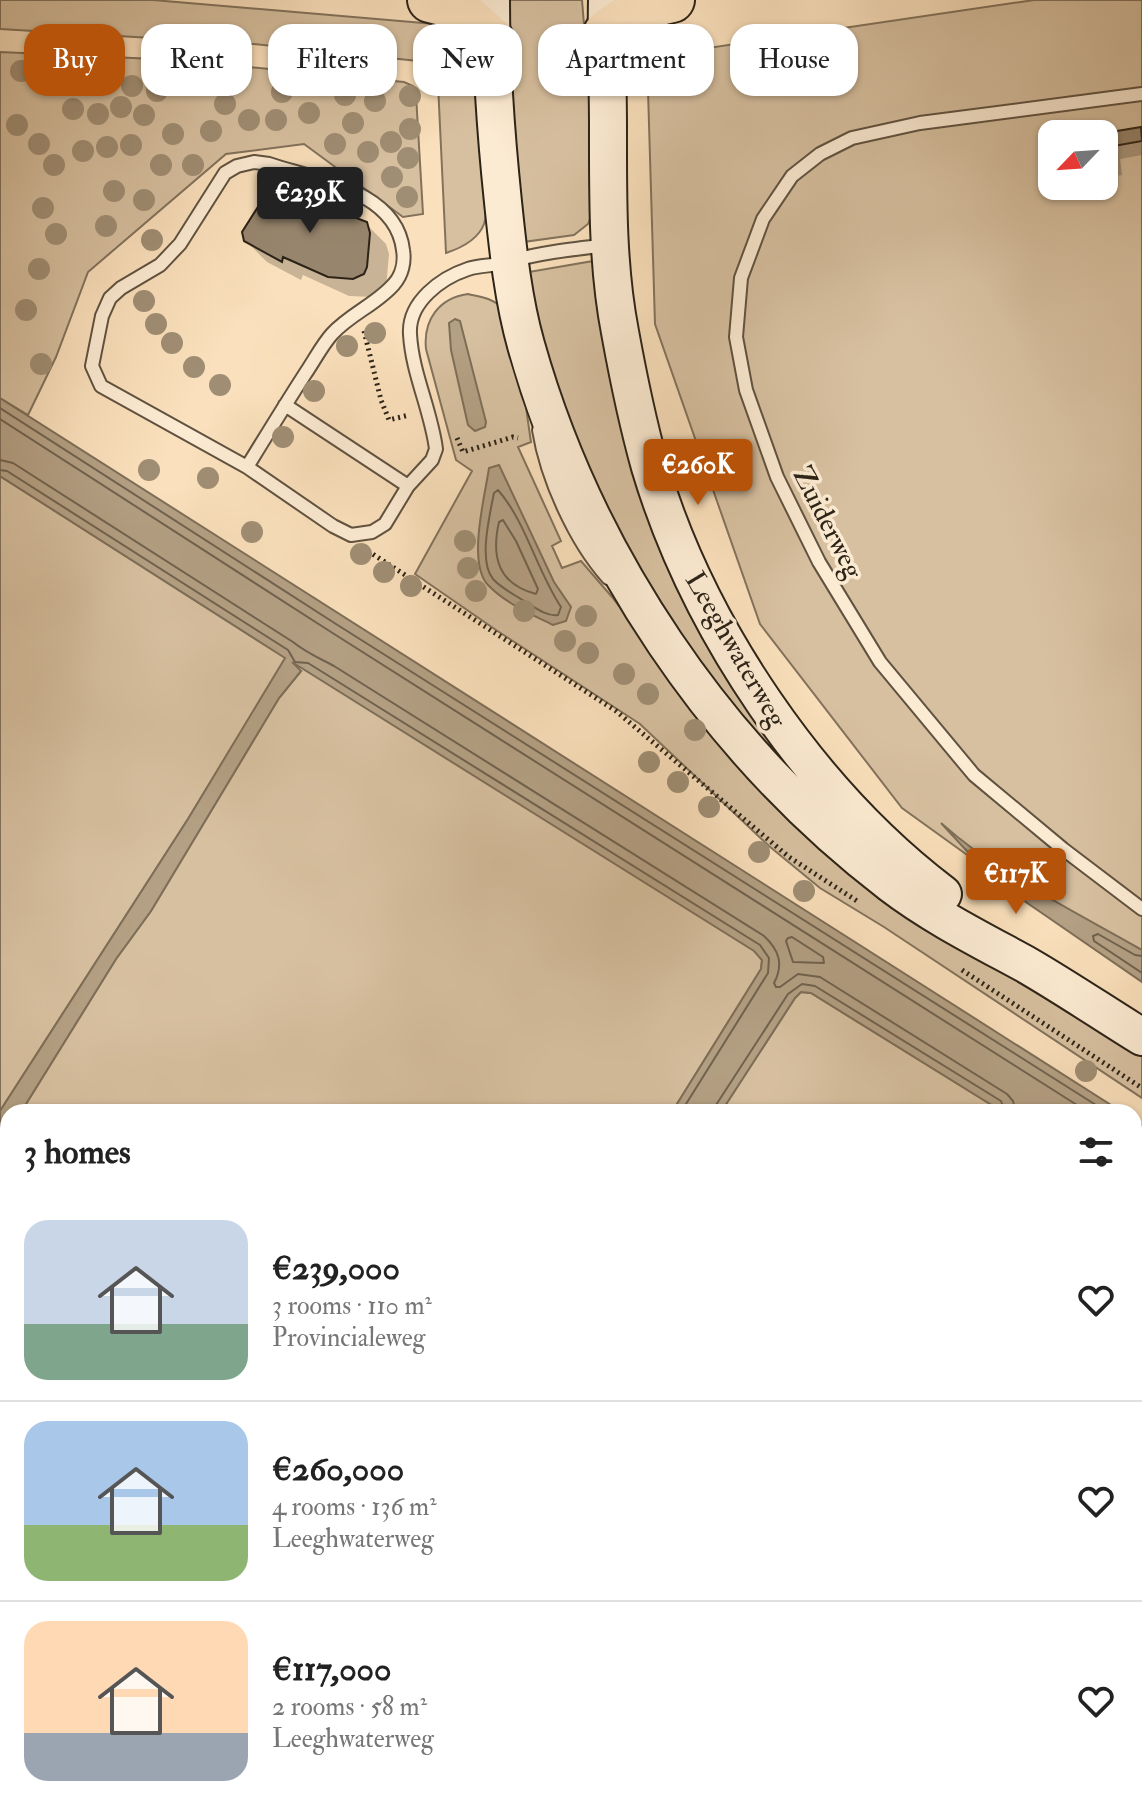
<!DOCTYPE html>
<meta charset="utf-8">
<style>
:root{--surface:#fff;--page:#f6f6f6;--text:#222;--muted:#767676;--line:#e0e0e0;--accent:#b45309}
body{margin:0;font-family:"IM FELL Double Pica",serif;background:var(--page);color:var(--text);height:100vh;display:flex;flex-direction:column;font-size:30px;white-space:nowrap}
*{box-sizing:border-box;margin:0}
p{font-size:26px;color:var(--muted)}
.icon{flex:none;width:44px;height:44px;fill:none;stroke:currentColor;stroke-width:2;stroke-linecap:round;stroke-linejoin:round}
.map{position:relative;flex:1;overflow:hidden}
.sheet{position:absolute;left:0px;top:1104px;width:1142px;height:712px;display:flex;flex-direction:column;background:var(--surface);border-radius:24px 24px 0 0;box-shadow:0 2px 6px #0004}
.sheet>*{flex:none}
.hud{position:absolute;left:24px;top:24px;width:1094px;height:72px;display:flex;gap:16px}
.needle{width:52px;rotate:245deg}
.fabs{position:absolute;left:1038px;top:120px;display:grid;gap:16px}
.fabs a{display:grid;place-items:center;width:80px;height:80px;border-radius:16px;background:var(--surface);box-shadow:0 2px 6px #0004;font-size:40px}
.price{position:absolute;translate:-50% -68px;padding:0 18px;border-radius:8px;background:var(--accent);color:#fff;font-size:26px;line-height:52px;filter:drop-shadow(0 2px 4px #0008)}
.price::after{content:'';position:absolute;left:50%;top:48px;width:24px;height:18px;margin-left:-12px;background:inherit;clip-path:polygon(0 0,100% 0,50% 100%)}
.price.current{background:#222;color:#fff}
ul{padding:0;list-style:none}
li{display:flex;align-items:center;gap:24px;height:200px;padding:0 24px}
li+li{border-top:2px solid var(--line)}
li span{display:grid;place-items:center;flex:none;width:224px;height:160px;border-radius:24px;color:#555}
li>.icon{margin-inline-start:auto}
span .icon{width:96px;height:96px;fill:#fffc;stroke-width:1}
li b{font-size:34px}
h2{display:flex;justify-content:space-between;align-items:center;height:96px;padding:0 24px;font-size:34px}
.pill{padding:0 28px;border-radius:24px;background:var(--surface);box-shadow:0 2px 6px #0004;font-size:28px;line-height:72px}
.pill.current{background:var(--accent);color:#fff}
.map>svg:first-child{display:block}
.green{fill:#d7c0a0;stroke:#82725c;stroke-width:2;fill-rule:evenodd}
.water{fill:#b4a084;stroke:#7e6e58;stroke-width:2}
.shadow{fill:#0003}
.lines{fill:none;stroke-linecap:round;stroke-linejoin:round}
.shore{stroke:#70624e;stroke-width:2}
.building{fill:#97856d;stroke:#2c2317;stroke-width:2}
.service-casing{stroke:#605240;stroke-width:16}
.secondary-casing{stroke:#2c2317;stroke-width:40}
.motorway-casing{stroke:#2c2317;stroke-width:48}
.path{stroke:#2c2317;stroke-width:5;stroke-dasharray:2 4;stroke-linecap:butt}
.service{stroke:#fcebd3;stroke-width:12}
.secondary{stroke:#fcebd3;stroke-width:36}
.motorway{stroke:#fae0bc;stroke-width:44}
.tree{fill:#a08e74}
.labels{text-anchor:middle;stroke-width:7;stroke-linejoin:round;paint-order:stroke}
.street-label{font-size:28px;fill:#2c2317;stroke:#fcebd3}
</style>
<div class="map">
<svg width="1142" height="1816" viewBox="0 0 1142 1816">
<rect width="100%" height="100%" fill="#fae0bc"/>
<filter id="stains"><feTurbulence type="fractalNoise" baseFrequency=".0025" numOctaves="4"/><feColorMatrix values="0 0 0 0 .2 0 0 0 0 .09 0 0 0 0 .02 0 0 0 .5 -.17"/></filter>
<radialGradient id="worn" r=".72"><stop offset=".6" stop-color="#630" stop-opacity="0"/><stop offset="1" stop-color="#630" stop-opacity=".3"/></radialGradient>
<path class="green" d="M0,0H153L435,24C447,29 458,33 464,45C477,70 493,198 484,224C478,240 461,248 446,253L438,84L435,69L428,62L253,44L0,29Z
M500,0H582L598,198L588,224L574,235L516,243Z
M1034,0H1142V981L902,808L760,624L655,324L647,57ZM1052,134H1104V186H1052Z
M0,52L177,60L404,82L413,86L416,95L423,214L403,217L304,144L226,154L88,272L56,357L28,415L0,398Z
M599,260L637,467L875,850L774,762L640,586L558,406L523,273Z
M468,294C480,297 493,298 502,308C516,323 527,417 531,442L518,447L561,541L552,546L562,568L581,561L612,597L716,732L1142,1052V1098L884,927L820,888L769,846L640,724L496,630L415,574L472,471L456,460L426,349C423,320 439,298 468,294Z
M0,476L251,636L754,950L762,960L761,969L672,1112H21L116,959L151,911L279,698L301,671L286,658L188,819L0,1111Z
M801,992L811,993L1003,1112H721L795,998Z
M8,1134V1808H236L231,1816H0V1147Z
M1134,1193L1142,1198V1576L1134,1589Z
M1142,1649V1816H1037L1042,1808H1134V1662Z
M270,1808H994L989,1816H265Z"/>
<path class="water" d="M455,319L460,321L486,422L485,427L475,431L468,425L451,350L449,323Z
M0,398L1122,1112H1003L811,993L801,992L795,998L721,1112H672L761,969L762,960L754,951L292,662L301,671L279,698L151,911L116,959L21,1112H8V1134L0,1147V1111L188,819L285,658L0,476Z
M499,465L554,582L571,607L566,621L553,625C531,614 505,603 488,585C467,563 485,496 489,468Z
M941,823C999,875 1074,911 1142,950V982L1020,898L978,863Z
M1134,1120L1142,1125V1198L1134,1193Z
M1142,1577V1649L1134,1662V1589Z"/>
<path class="shadow" d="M1140,129L1142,155L1120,159L1122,175L1104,178V135Z
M365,223L386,244L389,254L386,288L373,297L349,296L303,275L301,280L267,262L247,242Z"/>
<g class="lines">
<path class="shore" d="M0,408L336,624L1107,1112
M0,419L331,632L1088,1112
M0,460L13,463L293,642C305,652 319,658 334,666L764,936C779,950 784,964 774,983L776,987H780L798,974L820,977L1007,1094L1013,1101L1016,1112
M0,470L7,471L288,650L295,662L308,663L760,945L769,958L768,973L681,1112
M498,490C526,522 537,571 561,607L558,615C547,617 534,607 524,601C515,595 501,588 493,579C478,561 490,514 494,493Z
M503,520L516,541L538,589L536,594C498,584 491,557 499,522Z
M792,937L823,957L824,963L793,962L786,941L788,938Z
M1142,956L1135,955L1098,934L1093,936L1094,941L1142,973
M715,1112L716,1105L788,994L802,984L815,986L1001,1101L1005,1112"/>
</g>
<path class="building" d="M1141,127L1142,141L1108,147L1110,162L1104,163V134H1099Z
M275,187L367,222L370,233L367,267L364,274L353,279L328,277L283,257L282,262L244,241L242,232L268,191Z"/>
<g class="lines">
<defs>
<path id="service" d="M1142,94L920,123L852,138L820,154L792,176L763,219L741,278L736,337L746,390L777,477L819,562L880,662L974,775L1063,849L1142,909
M285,405L408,486
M539,430C547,479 575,541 608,578
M247,467C266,436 285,405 305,374C314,361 322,345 332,334C350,314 377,304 394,284C402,275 405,262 403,250C396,190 316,180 269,164L254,162L237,166L225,173L180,244L160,265L121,288L110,298L102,316L92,366L101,386L247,467L333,526L351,535L372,532L385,524L408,486L432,460L436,449C431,410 412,373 410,334C408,302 441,278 468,269C479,265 492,266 504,263C537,253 573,249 608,245"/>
<path id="secondary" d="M491,0C491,68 496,135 503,202C508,250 513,299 526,345C585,555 717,751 891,884C933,916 979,939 1025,964C1065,987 1103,1013 1142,1037
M607,0C606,42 608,85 608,127C608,194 607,265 620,332C628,376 638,424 650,467C698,628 810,793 943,894"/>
<path id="motorway" d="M430,0L454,6L491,39
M606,33C627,16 645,5 672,0"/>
</defs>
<use href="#service" class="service-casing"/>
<use href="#secondary" class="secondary-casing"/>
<use href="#motorway" class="motorway-casing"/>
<path class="path" d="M364,331L381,400L389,420L409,415
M457,438L463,452L513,437L518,438
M368,551L616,711L789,857L857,901
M962,970L1142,1088"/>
<use href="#service" class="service"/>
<use href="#secondary" class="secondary"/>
<use href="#motorway" class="motorway"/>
</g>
<g class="tree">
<circle cx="21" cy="71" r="11"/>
<circle cx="186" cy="83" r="11"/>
<circle cx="84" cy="84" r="11"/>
<circle cx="132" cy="86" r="11"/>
<circle cx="157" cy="91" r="11"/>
<circle cx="282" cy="92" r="11"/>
<circle cx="345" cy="95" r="11"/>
<circle cx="410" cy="96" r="11"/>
<circle cx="375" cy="101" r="11"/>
<circle cx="225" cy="104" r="11"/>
<circle cx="121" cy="107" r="11"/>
<circle cx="73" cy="109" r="11"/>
<circle cx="309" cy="113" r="11"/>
<circle cx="98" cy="114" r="11"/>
<circle cx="144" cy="115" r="11"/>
<circle cx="249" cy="120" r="11"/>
<circle cx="276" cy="120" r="11"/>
<circle cx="353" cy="123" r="11"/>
<circle cx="17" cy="125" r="11"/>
<circle cx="410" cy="129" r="11"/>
<circle cx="211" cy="131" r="11"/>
<circle cx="173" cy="134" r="11"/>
<circle cx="391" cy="142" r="11"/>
<circle cx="39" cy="144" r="11"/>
<circle cx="335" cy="144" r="11"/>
<circle cx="131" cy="145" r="11"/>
<circle cx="107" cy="147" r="11"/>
<circle cx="83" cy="151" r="11"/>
<circle cx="368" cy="152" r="11"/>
<circle cx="408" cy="158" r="11"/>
<circle cx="54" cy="165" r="11"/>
<circle cx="161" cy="165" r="11"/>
<circle cx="193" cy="165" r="11"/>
<circle cx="392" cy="177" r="11"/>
<circle cx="114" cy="191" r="11"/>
<circle cx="407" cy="197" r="11"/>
<circle cx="144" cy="200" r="11"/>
<circle cx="43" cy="208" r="11"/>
<circle cx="106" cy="226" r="11"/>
<circle cx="56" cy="234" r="11"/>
<circle cx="152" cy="240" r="11"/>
<circle cx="39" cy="269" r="11"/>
<circle cx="144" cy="301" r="11"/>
<circle cx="26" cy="310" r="11"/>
<circle cx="156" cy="324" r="11"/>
<circle cx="375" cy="333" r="11"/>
<circle cx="172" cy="343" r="11"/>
<circle cx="347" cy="346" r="11"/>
<circle cx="41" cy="364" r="11"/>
<circle cx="194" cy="367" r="11"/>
<circle cx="220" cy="385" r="11"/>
<circle cx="314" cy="391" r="11"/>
<circle cx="283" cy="437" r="11"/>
<circle cx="149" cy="470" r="11"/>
<circle cx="208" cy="478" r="11"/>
<circle cx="252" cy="532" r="11"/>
<circle cx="465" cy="541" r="11"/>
<circle cx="361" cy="554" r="11"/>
<circle cx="468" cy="568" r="11"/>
<circle cx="384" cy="572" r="11"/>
<circle cx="411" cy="586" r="11"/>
<circle cx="476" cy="591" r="11"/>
<circle cx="524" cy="611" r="11"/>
<circle cx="586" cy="616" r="11"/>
<circle cx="565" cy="641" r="11"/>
<circle cx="588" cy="653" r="11"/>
<circle cx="624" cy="674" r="11"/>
<circle cx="648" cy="694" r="11"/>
<circle cx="695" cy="730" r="11"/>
<circle cx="649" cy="762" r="11"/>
<circle cx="678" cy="782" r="11"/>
<circle cx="709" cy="807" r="11"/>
<circle cx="759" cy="852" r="11"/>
<circle cx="804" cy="891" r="11"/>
<circle cx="1086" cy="1071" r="11"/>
</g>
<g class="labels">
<g class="street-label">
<text transform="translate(829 522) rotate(63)" y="10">Zuiderweg</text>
<text transform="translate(737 649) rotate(60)" y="10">Leeghwaterweg</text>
</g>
</g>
<rect width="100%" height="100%" filter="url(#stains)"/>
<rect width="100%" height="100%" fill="url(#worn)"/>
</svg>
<div class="fabs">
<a><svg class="needle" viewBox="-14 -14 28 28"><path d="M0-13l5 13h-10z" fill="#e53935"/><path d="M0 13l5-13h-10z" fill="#767676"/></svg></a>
</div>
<b class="price current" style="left:310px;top:235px">€239K</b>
<b class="price" style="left:698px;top:507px">€260K</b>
<b class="price" style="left:1016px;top:916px">€117K</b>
<div class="hud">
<a class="pill current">Buy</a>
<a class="pill">Rent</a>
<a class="pill">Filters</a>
<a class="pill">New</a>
<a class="pill">Apartment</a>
<a class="pill">House</a>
</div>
<section class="sheet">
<h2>3 homes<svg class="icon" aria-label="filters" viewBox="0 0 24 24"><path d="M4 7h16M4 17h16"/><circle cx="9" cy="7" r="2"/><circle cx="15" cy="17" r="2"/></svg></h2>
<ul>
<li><span style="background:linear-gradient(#c9d6e8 65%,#7fa58c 0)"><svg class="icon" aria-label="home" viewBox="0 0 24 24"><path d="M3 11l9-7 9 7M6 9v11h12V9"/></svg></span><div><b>€239,000</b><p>3 rooms · 110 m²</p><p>Provincialeweg</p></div><svg class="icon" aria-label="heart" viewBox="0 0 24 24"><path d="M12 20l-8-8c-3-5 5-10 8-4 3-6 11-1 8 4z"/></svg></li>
<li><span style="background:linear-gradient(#a9c7e8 65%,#8fb573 0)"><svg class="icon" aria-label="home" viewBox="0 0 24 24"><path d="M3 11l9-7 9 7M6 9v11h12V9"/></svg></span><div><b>€260,000</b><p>4 rooms · 136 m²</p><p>Leeghwaterweg</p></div><svg class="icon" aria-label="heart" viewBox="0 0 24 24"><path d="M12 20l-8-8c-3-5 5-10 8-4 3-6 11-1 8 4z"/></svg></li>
<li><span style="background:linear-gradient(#ffd9b3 70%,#9aa5b1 0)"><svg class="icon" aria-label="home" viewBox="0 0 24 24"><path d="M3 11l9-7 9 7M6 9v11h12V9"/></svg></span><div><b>€117,000</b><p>2 rooms · 58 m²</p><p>Leeghwaterweg</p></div><svg class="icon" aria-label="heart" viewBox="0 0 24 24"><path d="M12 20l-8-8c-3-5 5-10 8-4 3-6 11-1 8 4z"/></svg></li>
</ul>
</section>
</div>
